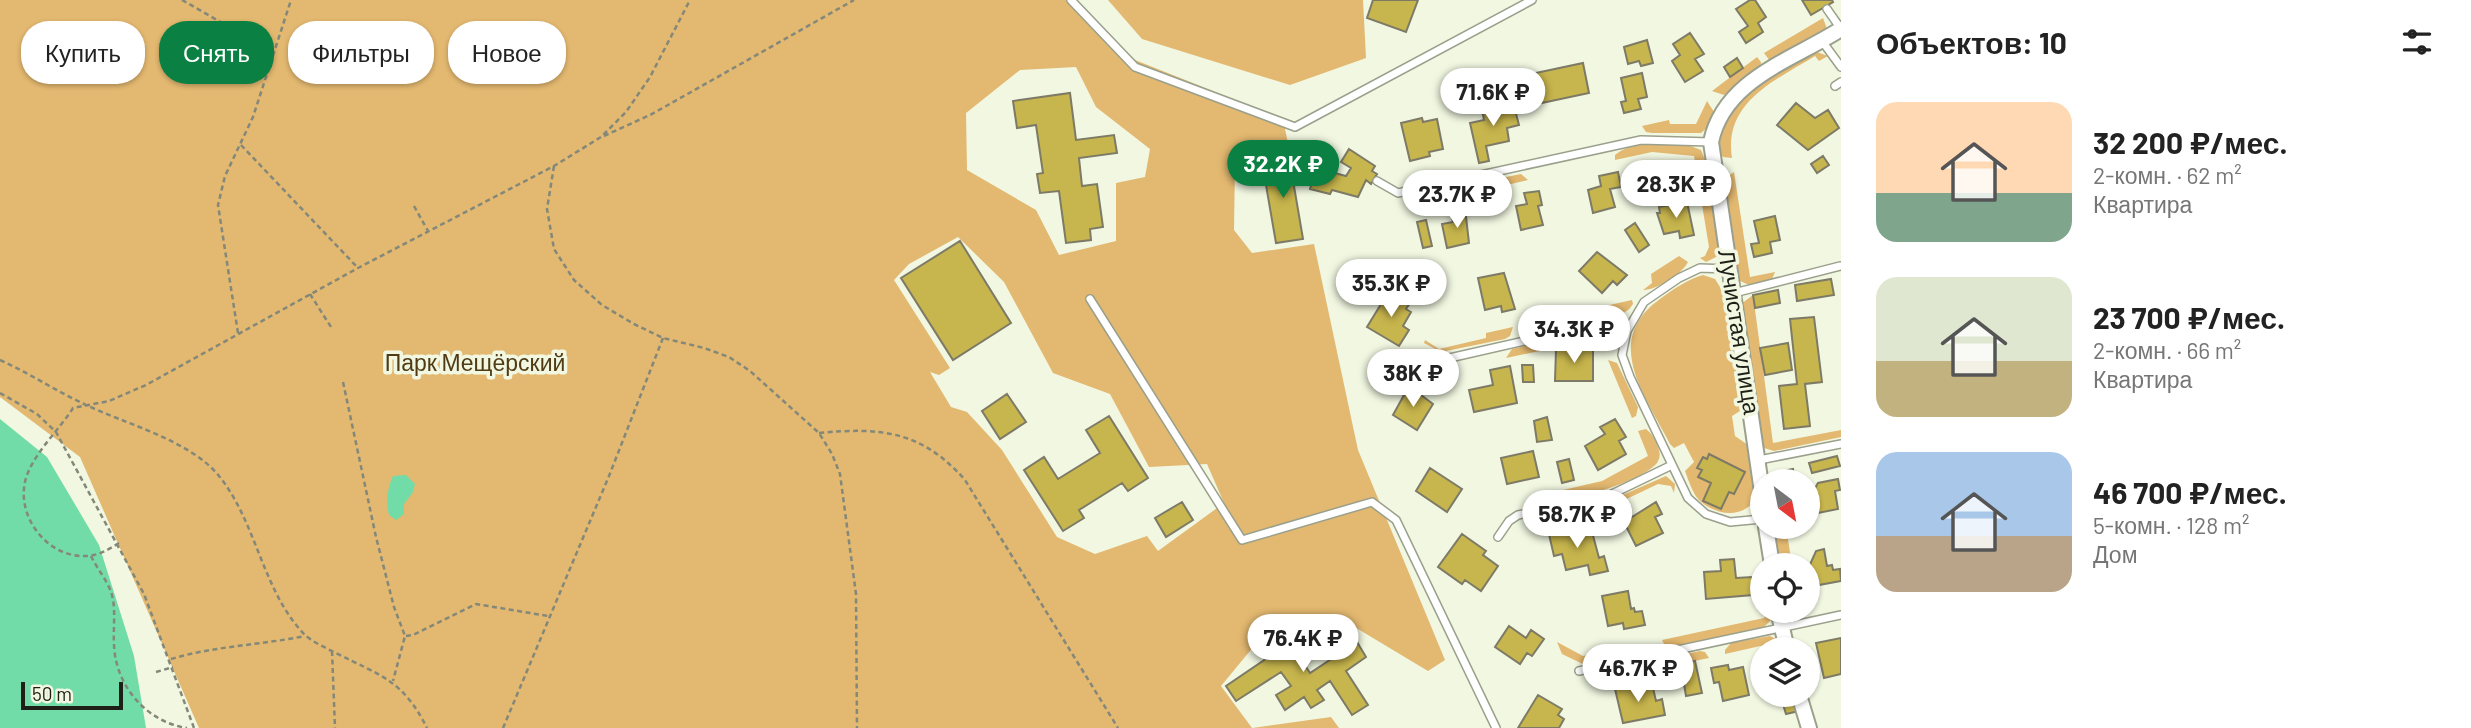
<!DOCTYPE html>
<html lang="ru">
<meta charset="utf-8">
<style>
:root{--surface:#fff;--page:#f2f2f2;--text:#222;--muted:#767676;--accent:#0b8043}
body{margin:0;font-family:Barlow,sans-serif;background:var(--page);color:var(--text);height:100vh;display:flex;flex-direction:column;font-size:26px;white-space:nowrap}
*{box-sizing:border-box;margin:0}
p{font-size:23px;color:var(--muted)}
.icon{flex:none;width:38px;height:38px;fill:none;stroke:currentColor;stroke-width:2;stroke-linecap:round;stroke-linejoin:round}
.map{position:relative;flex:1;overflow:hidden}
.drawer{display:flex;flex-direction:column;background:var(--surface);width:630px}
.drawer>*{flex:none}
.banner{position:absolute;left:21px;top:21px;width:665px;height:63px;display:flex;gap:14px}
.needle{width:46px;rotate:148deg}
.fabs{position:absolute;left:1750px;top:469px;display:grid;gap:14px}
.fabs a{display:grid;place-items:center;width:70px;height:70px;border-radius:50%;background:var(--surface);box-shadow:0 2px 5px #0004;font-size:35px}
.scale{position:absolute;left:21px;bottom:18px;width:102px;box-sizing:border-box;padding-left:7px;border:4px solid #1e2018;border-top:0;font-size:19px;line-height:24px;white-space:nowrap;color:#1e2018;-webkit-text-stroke:5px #f1f7e1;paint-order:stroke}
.price{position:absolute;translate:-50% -60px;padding:0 16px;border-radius:24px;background:#fff;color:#222;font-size:23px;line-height:46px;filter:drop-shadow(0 2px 4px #0008)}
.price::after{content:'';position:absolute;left:50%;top:42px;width:21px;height:16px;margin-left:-10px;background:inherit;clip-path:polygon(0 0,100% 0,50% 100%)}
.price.current{background:var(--accent);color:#fff}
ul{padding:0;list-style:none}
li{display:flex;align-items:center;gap:21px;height:175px;padding:0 35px}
li span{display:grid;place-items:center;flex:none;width:196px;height:140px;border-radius:21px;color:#555}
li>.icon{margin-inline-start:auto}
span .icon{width:84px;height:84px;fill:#fffc;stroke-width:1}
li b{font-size:30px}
h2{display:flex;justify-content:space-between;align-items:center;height:84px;padding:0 35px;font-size:30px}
.tag{padding:0 24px;border-radius:28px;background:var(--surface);box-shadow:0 2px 5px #0004;font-size:24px;line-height:63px}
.tag.current{background:var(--accent);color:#fff}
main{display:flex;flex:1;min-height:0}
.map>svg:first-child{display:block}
.green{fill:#e3b870;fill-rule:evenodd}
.water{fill:#71dca7}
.building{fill:#c7b54d;stroke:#7d7a66;stroke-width:2}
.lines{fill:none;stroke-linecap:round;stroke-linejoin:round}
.service-casing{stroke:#9aa08b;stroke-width:10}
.minor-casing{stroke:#9aa08b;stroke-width:18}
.path{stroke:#848879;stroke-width:2.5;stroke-dasharray:5 3.5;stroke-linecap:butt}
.service{stroke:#fff;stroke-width:7}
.minor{stroke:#fff;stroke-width:14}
.labels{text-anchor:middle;stroke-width:7;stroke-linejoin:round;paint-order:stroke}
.street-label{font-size:23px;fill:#1e2018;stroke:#f1f7e1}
.park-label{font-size:23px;fill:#503b14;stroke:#f1f7e1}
</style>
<main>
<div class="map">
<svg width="1841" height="728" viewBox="0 0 1841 728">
<rect width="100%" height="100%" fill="#f1f7e1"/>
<path class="green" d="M0,0H1074L1130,58L1283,119L1289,148L1235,162L1234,230L1252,253L1314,244L1358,450L1445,660L1428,671L1353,626L1273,623L1221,686L1252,728L1331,717L1339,728H199L80,457L0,397ZM1076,67L1096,107L1150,149L1145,177L1116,183V241L1059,255L1036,210L967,170L966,113L1020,70ZM958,237L1004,282L1053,373L1110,394L1149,467L1207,464L1224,503L1158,551L1147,536L1095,554L1057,537L1002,450L967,412L951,407L930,372L939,375L950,368L894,280L909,264Z
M1108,0H1363L1366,58L1290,85L1142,39Z
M1823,18L1827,29L1774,61H1770L1764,53Z
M1814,51L1828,56L1819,61L1815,56C1776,80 1723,102 1732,158L1723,157C1716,149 1718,141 1721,131C1731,92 1780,69 1814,51Z
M1757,57L1761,62L1760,70L1724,95L1712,91Z
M1707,101L1714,112L1709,126L1701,133H1652L1646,132L1642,126L1669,120L1670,124H1696Z
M1688,145L1701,150L1707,164L1720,244L1718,256L1706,262L1700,258L1705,256L1709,247L1694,156L1652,152L1615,160V155C1633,140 1666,144 1688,145Z
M1734,172L1750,277L1775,272L1772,279L1749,285L1738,280L1723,183L1725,178Z
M1521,174L1528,180L1468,194V190L1476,183Z
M1679,256L1688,262C1682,274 1657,290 1643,290L1652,283L1651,274Z
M1703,275L1715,279L1725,295L1742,406L1740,411L1732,416L1735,436L1748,445L1755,492L1751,505C1736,518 1715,514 1700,501C1693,495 1688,479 1685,471L1694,462L1684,443L1674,448L1670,444C1646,396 1601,341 1660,299C1674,289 1686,280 1703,275Z
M1753,295L1773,443L1841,430V437L1774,451L1764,448L1741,304Z
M1632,300L1633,304C1630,308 1630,309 1625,312C1612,318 1539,334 1528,330L1524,324Z
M1513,327L1510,336L1505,339L1441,352L1424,343L1425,340L1439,349L1486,338V333Z
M1596,330L1612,334L1615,343L1606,348L1605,343L1598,339L1506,358L1512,349Z
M1608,360L1617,363L1638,407L1636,416L1632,418Z
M1646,429C1651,433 1653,436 1656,442C1659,449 1662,456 1657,463C1647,477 1579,503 1564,494L1563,490L1602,481L1648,456L1638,431Z
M1666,476L1675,484L1674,493L1671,486L1658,484L1614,505L1573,512L1578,506L1618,497Z
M1773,527H1786L1792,565H1779Z
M1767,611H1774V617L1764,627L1671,647L1665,646L1662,640L1764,618Z
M1770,636L1778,640L1781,649H1771L1769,644L1725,654V650L1731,643Z
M1557,642L1583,656L1627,647L1621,658L1585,665L1562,654Z
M1700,651L1705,652L1709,658L1631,674L1637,665Z"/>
<path class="water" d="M0,419L47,457L99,545L134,656L146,728H0Z
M406,475L415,484L413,492L404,504V514L396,520L389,515C386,503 387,488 393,476Z"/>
<path class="building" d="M1373,0H1418L1406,32L1367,18Z
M1750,0H1755L1766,17L1758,23L1763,32L1746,43L1739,32L1748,26L1736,9Z
M1802,0H1832L1833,2L1811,15Z
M1690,33L1704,54L1695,59L1703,71L1685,82L1672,61L1680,55L1673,44Z
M1647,40L1653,63L1641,66L1639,61L1628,64L1624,47Z
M1737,58L1743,68L1730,77L1724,67Z
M1583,63L1589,93L1537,104L1531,74Z
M1642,73L1647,97L1638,99L1641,109L1624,113L1621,102L1626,101L1621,78Z
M1070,93L1076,140L1114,135L1117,153L1079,158L1082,186L1097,184L1103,227L1090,229L1091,240L1066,243L1059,191L1040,193L1037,174L1043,173L1036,125L1017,128L1013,101Z
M1513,102L1519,125L1507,128L1509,141L1486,146L1489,161L1479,163L1470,123L1484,120L1482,109Z
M1796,103L1815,118L1828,110L1839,128L1808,150L1777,125Z
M1422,118L1423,122L1437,119L1443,149L1429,152L1430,156L1410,161L1401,123Z
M1349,149L1375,166L1372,171L1377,174L1371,184L1366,180L1358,197L1332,190L1330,194L1310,189L1316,168L1346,176L1351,168L1341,162Z
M1823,156L1829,165L1817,173L1811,164Z
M1289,157L1303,239L1276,243L1262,162Z
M1618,172L1621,187L1610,189L1615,207L1593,213L1588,190L1601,186L1599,176Z
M1539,191L1542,205L1538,206L1543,225L1521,230L1516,206L1527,204L1524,193Z
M1687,202L1694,235L1680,238L1679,231L1664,234L1657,213H1660L1659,207Z
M1465,208L1469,243L1447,248L1442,224L1453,222L1451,212Z
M1775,216L1780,240L1770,242L1772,253L1754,257L1751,244L1759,243L1754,221Z
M1426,220L1432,246L1423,248L1417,222Z
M1635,223L1649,245L1639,252L1625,230Z
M960,241L1011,323L953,360L901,278Z
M1597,252L1627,275L1617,285L1613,281L1602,293L1579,271Z
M1504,273L1515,309L1502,312L1501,306L1485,310L1478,278Z
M1831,279L1834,295L1797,301L1795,285Z
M1778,290L1780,303L1755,308L1753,295Z
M1389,291L1410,303L1406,309L1411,312L1403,326L1409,330L1399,346L1367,327Z
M1814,317L1822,382L1805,384L1810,426L1784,429L1779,386L1797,384L1790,319Z
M1788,343L1792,370L1765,375L1760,348Z
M1556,349L1593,350V381H1555Z
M1522,365H1533L1534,382H1523Z
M1510,366L1517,403L1474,412L1469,390L1493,385L1490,370Z
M1409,386L1433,404L1417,430L1393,415Z
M1007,394L1026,422L1000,439L982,411Z
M1109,416L1148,478L1128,491L1122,483L1079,510L1084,518L1063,531L1024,470L1044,457L1058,479L1100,453L1086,430Z
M1547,417L1552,440L1537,442L1534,421Z
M1615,419L1626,437L1619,441L1626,454L1598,470L1585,446L1605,434L1600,427Z
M1533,451L1539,477L1507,484L1501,458Z
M1709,454L1745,472L1734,494L1729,492L1721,509L1703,501L1711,483L1698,477L1702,470L1697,468L1703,457L1707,459Z
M1837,456L1840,466L1812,473L1809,463Z
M1569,459L1574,480L1562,483L1557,462Z
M1430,468L1462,489L1447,512L1416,491Z
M1793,469L1795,481H1779L1778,472Z
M1838,479L1840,490L1835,491L1838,509L1808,515V500L1818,483Z
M1182,502L1193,520L1166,537L1155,518Z
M1656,502L1662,514L1655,517L1663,533L1636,546L1624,522Z
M1566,526L1568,534L1591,528L1599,558L1604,556L1608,571L1590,575L1588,565L1566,570L1562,554L1554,556L1548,530Z
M1462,534L1486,551L1483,555L1498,566L1481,591L1465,580L1462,584L1438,567Z
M1824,549L1827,566L1832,565L1833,570L1840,569L1841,581L1819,585L1818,580L1808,582V569L1816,551Z
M1734,559L1736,578L1752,577L1753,595L1706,599L1704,572L1721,571L1720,560Z
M1628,591L1631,609L1634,608L1635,612L1642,611L1645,625L1624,629L1623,623L1608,626L1602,596Z
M1509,626L1526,638L1531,630L1544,639L1532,656L1527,653L1520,664L1495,647Z
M1281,630L1291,646L1310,634L1319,648L1301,659L1310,673L1357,642L1366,657L1346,671L1368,705L1352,715L1330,681L1317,690L1324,700L1311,708L1304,697L1285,710L1276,695L1291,686L1281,672L1236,701L1226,686L1273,654L1265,641Z
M1841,638V674L1824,678L1816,643Z
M1695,661L1702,693L1686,696L1683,678L1674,680L1671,666Z
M1728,665L1729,670L1743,667L1749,695L1723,701L1719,682L1714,683L1711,668Z
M1636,684L1637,691L1653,688L1656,701L1662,699L1665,715L1623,723L1615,689Z
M1538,695L1562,709L1558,715L1564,719L1559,728H1518Z
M1795,697L1799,711L1786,714L1782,701Z"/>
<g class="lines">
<defs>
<path id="service" d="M1071,0L1135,67L1295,127L1532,0
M1827,9L1841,29
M1822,41L1841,67
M1835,86L1841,82
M1377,181L1398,193L1641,140L1711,142
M1728,269L1700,268L1679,278L1644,302L1627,331L1622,355L1630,377L1688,498L1706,514L1730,522L1762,519
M1734,293L1840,266
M1090,299L1242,540L1372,502L1396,520L1496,728
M1432,362L1595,325L1609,324L1627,331
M1759,460L1841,444
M1498,537L1509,521L1518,515L1610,495L1672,465
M1579,671L1841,615"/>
<path id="minor" d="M1762,492L1711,142C1724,79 1793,60 1841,29
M1766,527L1772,565
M1778,611L1787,649
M1799,695L1809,728"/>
</defs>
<use href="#service" class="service-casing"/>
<use href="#minor" class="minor-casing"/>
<path class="path" d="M182,0L275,53
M604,136L652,114L854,0
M241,145L358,268
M554,166L547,209L554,249L574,280L602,305L634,324L663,338L704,348L729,357L750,371L819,433L832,454L840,474L856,594L857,728
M414,206L428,231
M310,294L331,327
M238,333L218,205L225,176L253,117L291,0
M0,360C29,373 56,391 84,404C125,424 190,440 219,476C257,523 262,590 304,634C312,642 326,648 336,653C381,676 403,680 427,728
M343,382L376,537L394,607L405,636L393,681
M0,393L37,414L56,432L144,594L194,728
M819,433C881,427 922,431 965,480L1118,728
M119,543C111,548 103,553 94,555C51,564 12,516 27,475C36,451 59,430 73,408L109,401L146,385L358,268L554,166L601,137L626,112L650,77L690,0
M91,556C97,569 108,581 112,595C116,611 113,628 114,644C115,685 146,722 187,728
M406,636L413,635L476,604L548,616
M332,651L335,728
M171,659C214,646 261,645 305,636
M156,672L173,667
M503,728L609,476L663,338"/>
<use href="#service" class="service"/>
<use href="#minor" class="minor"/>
</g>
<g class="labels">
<g class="street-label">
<text transform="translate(1739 332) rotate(81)" y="8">Лучистая улица</text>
</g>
<g class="park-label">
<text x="475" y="371">Парк Мещёрский</text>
</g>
</g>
</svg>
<div class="fabs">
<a><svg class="needle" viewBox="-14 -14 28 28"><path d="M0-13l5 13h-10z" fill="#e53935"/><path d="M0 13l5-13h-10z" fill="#767676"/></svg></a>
<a><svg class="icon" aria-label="locate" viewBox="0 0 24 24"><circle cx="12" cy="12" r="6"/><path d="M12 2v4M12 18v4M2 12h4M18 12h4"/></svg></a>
<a><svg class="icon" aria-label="layers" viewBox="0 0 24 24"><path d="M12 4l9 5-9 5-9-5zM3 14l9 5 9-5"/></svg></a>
</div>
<div class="scale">50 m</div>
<b class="price" style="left:1493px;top:128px">71.6K ₽</b>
<b class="price current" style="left:1283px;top:200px">32.2K ₽</b>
<b class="price" style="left:1676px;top:220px">28.3K ₽</b>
<b class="price" style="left:1457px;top:230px">23.7K ₽</b>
<b class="price" style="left:1391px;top:319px">35.3K ₽</b>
<b class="price" style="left:1574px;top:365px">34.3K ₽</b>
<b class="price" style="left:1413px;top:409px">38K ₽</b>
<b class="price" style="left:1577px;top:550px">58.7K ₽</b>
<b class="price" style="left:1303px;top:674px">76.4K ₽</b>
<b class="price" style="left:1638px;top:704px">46.7K ₽</b>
<div class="banner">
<a class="tag">Купить</a>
<a class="tag current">Снять</a>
<a class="tag">Фильтры</a>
<a class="tag">Новое</a>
</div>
</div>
<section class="drawer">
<h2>Объектов: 10<svg class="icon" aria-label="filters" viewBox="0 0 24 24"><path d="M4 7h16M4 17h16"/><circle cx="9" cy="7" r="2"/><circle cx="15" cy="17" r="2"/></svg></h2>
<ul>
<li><span style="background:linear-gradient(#ffd9b3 65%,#7fa58c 0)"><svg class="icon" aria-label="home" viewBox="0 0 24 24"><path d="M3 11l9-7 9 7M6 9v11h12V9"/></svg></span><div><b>32 200 ₽/мес.</b><p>2-комн. · 62 m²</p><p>Квартира</p></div></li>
<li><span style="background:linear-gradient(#dfe7d0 60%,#c2b280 0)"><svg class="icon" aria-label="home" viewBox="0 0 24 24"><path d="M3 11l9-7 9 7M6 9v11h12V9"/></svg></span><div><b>23 700 ₽/мес.</b><p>2-комн. · 66 m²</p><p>Квартира</p></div></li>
<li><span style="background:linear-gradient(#a9c7e8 60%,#b9a48a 0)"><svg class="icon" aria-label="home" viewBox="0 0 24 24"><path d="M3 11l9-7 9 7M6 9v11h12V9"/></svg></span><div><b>46 700 ₽/мес.</b><p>5-комн. · 128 m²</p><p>Дом</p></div></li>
</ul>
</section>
</main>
